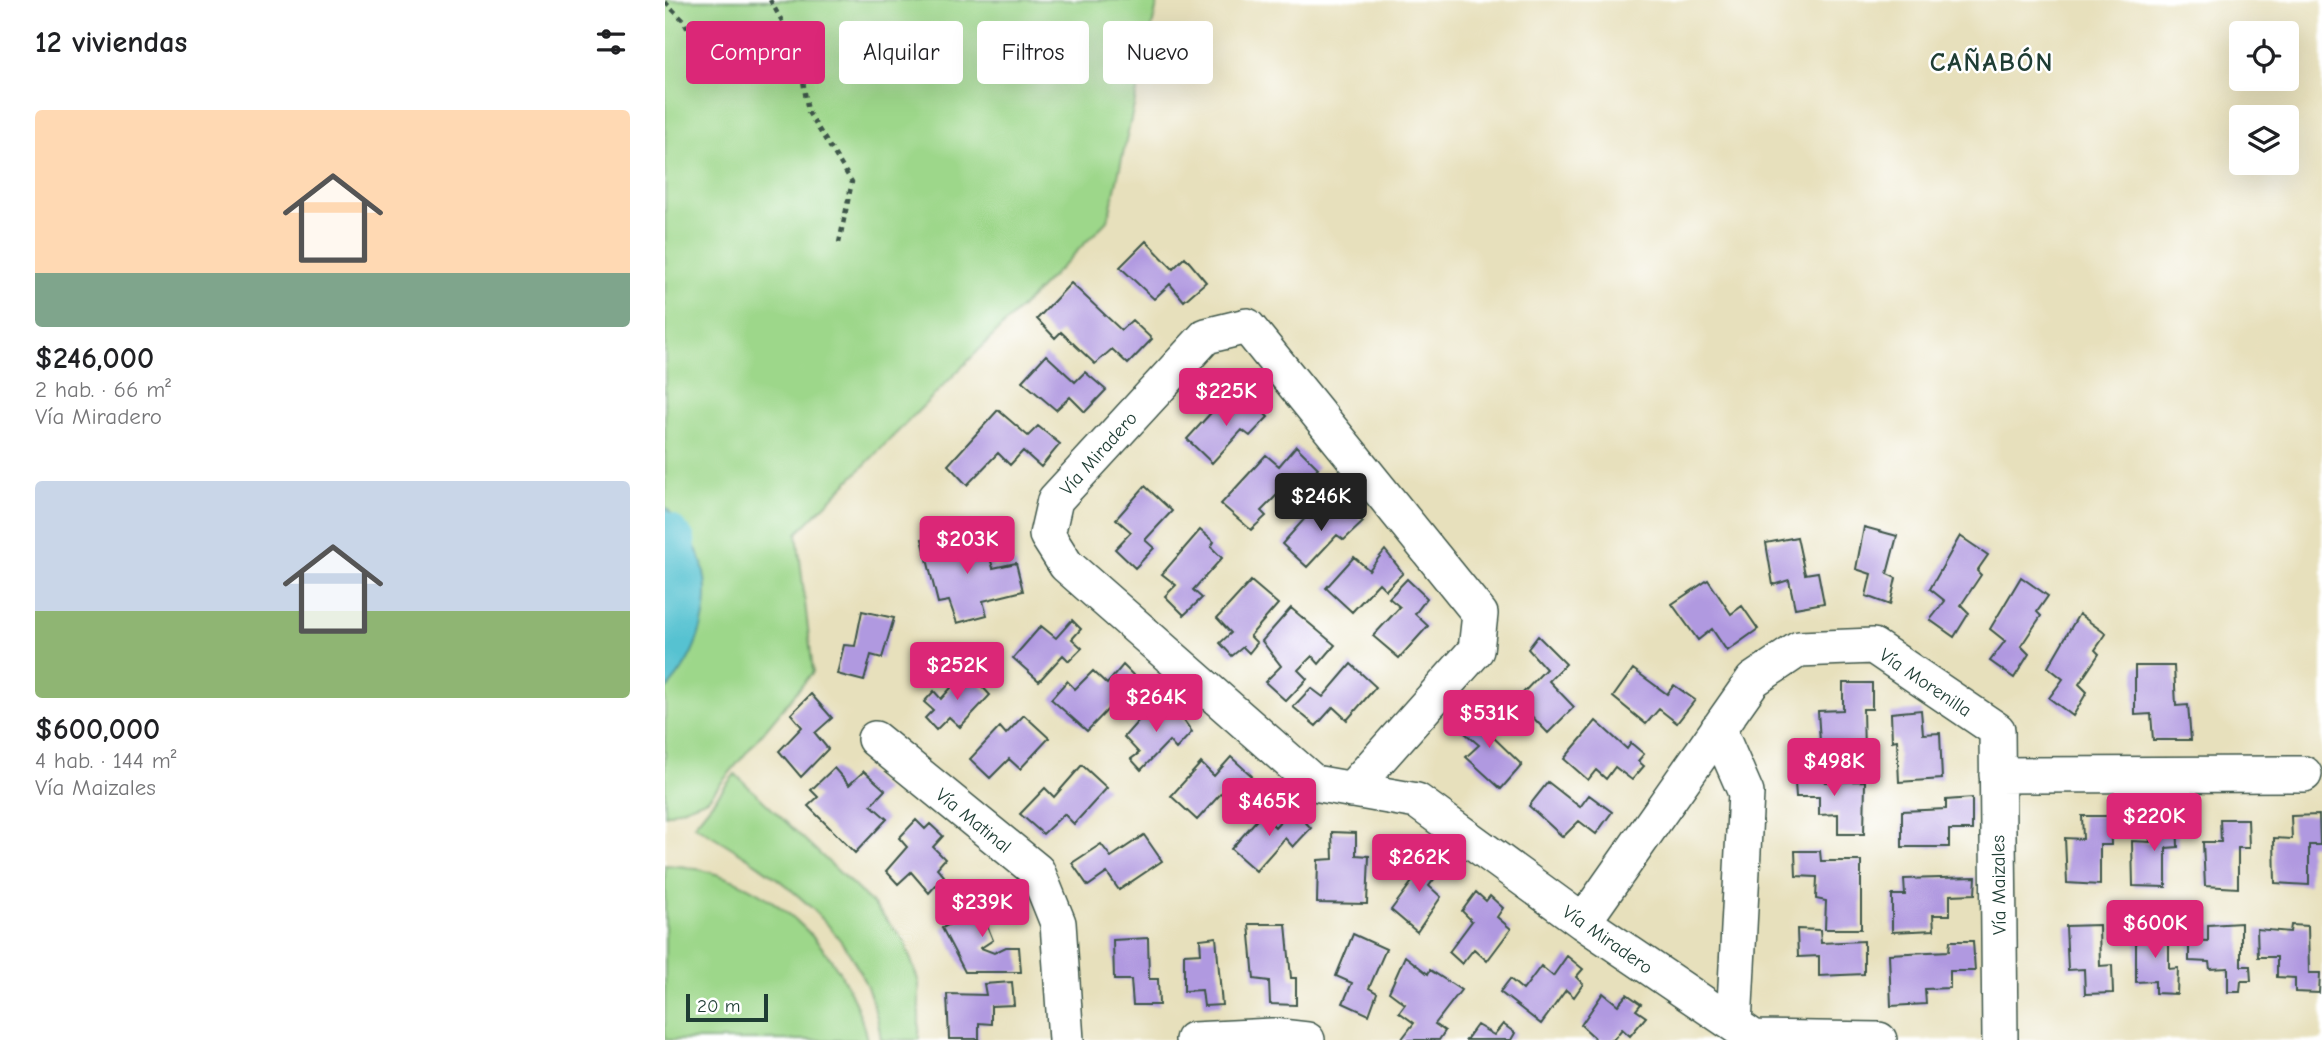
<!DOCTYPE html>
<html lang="es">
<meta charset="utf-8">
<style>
:root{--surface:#fff;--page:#f2f2f2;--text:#202124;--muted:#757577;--accent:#db2777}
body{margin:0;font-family:"Comic Neue",sans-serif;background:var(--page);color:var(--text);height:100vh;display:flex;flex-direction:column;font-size:26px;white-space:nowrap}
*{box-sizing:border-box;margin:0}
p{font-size:23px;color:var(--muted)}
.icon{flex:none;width:38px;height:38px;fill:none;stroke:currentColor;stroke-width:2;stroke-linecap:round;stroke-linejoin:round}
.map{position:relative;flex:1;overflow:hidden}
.panel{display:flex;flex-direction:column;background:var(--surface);width:665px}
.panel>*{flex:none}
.top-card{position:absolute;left:21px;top:21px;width:665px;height:63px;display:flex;gap:14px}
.fabs{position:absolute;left:1564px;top:21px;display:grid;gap:14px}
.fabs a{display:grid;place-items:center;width:70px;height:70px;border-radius:7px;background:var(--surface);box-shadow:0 7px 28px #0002;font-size:35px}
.scale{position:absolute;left:21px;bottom:18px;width:82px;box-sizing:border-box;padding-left:7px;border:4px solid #1f3d34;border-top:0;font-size:19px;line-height:24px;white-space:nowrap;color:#1f3d34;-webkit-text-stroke:5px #fff;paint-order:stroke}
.price{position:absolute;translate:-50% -60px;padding:0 16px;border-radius:7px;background:var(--accent);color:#fff;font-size:23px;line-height:46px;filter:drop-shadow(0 2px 4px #0008)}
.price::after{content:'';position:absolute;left:50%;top:42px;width:21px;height:16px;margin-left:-10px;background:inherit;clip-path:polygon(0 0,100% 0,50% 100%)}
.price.active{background:#222;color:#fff}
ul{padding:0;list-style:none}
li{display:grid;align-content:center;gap:14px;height:371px;padding:0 35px}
li span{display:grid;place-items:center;height:217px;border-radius:7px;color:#555}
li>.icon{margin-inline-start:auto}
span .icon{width:126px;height:126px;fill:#fffc;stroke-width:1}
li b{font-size:30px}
h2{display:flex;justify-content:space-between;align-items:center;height:84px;padding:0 35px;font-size:30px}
.pill{padding:0 24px;border-radius:7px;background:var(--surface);box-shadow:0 7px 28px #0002;font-size:24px;line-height:63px}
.pill.active{background:var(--accent);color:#fff}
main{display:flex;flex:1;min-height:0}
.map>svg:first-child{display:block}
.green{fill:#9dd78a;stroke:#5e8a5f;stroke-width:2}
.water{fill:#57c2d1;stroke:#3b8082;stroke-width:2}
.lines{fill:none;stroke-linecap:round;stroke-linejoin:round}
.river{stroke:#57c2d1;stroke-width:49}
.building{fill:#b099e0}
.minor-casing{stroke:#3d5548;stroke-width:38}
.path{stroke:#3d5548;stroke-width:4.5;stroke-dasharray:5 5;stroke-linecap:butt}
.minor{stroke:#fff;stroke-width:35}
.labels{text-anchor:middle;stroke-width:5;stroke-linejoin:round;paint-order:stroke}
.street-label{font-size:19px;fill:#1f3d34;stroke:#fff}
.district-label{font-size:26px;font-weight:bold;letter-spacing:2px;fill:#1f3d34;stroke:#fff}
</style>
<main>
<section class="panel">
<h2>12 viviendas<svg class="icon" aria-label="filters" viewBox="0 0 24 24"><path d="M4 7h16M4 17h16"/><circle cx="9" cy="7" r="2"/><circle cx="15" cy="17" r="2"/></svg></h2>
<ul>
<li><span style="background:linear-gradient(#ffd9b3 75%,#7fa58c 0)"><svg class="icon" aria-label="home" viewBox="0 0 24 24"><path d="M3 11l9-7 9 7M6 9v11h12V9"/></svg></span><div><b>$246,000</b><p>2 hab. · 66 m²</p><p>Vía Miradero</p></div></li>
<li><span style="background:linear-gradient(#c9d6e8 60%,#8fb573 0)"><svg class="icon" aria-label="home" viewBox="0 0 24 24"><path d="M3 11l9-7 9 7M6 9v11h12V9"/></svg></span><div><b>$600,000</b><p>4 hab. · 144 m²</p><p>Vía Maizales</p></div></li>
</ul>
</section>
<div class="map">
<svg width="1657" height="1040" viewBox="0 0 1657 1040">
<rect width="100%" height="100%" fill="#fff"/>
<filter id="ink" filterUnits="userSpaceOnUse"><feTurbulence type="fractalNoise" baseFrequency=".0143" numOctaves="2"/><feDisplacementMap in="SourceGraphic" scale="14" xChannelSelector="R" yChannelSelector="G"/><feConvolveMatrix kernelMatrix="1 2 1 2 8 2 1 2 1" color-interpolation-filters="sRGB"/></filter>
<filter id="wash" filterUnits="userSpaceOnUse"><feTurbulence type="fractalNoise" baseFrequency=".00686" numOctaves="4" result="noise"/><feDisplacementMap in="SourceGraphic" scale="28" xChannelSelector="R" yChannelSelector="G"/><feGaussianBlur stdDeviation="1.57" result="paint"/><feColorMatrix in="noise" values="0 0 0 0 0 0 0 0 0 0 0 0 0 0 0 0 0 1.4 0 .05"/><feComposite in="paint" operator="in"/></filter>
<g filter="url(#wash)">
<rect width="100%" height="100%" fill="#e7e0bc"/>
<path class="green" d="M0,0H493L443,220L132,533L148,672L43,799L0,815Z
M70,774L208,904L239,940L254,983V1040H216C203,933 115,875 29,825Z
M0,865C97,869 182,947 202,1040H0Z"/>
<path class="water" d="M0,506C12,521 26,536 34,555C52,601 33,657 0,691V643L10,624V579L0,567Z"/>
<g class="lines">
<path class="river" d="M0,537L6,543L9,611L0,629"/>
</g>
<g id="blocks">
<path class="building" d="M481,241L508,269L520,257L541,282L519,301L505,284L489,299L455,267Z
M406,283L456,330L467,320L487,339L463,364L447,349L430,364L396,332L390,338L372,319Z
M381,355L410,382L420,372L441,390L420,412L405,397L391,410L357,381Z
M583,397L603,417L585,436L577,430L547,463L522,439L555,403L568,415Z
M333,410L363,436L373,426L395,444L376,467L358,451L345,465L333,453L302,485L283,465Z
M631,446L653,468L632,488L626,481L596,511L601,516L586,530L556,504L601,455L614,466Z
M480,486L507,511L480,540L489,548L470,568L450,549L466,532L451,519Z
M678,502L698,522L679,540L672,535L642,567L617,544L650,507L662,520Z
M1199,527L1232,536L1222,574L1231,578L1225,605L1201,596L1206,574L1191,569Z
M300,530L306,554L323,551L328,568L351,563L358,591L318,601L322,615L292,623L284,601L273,603L257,539Z
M535,530L549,542L546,547L557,558L528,590L537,598L519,615L500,596L511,585L497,574Z
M1295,536L1323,555L1312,571L1316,575L1296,605L1304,613L1289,637L1265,620L1280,601L1265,589Z
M1132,537L1140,574L1153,572L1159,603L1130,608L1124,580L1108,585L1101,543Z
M720,550L738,573L721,590L714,583L687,612L661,588L689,557L704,570Z
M1356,577L1383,596L1372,612L1376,616L1356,646L1364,654L1349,678L1325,661L1340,641L1325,629Z
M742,579L762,598L750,614L763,626L734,658L708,636L735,607L724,598Z
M1043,580L1066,614L1077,606L1093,629L1062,651L1047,629L1033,640L1007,604Z
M586,581L613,604L585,636L592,643L584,653L578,647L567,656L555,643L566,633L552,618Z
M626,608L670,645L654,664L647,656L633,670L642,679L621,701L600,682L616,666L597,641Z
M197,611L229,618L217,658L206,655L199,681L172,674L179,645L190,646Z
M1414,614L1441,634L1430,650L1434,654L1414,684L1422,692L1408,716L1384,698L1398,679L1383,667Z
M407,620L416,629L407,639L417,648L404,661L398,655L374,681L348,658L376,626L391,638Z
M873,636L901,664L884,681L909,707L883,733L851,700L881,669L863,649Z
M686,664L711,687L682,720L668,707L651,726L628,707L646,688L658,697Z
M458,665L469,676L461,685L469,693L459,705L453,699L422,731L386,699L402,681L410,689L428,671L442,684Z
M1470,666H1509L1511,706L1523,705L1526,740H1488L1486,714L1470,715Z
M968,669L1002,694L1009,685L1030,700L1012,723L994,709L981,724L948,697Z
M302,670L325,695L295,727L284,717L271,730L260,718L268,710L259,702L269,691L276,699Z
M1178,683H1207V709H1198L1199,753L1192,754V761L1180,763L1179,754L1156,757L1153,711L1178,710Z
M146,694L167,718L150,733L163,749L136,777L114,751L137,727L126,714Z
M488,704L501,718L510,708L527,732L511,749L504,741L476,770L466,759L474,753L459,737Z
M814,708L834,726L826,735L857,765L836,789L801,757L814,745L794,728Z
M1256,710L1258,734L1275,733L1277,779L1234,782L1232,740L1227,741L1226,713Z
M359,715L384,738L355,769L344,759L325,778L305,759L335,727L341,734Z
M931,721L962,749L966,743L979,754L973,761L979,766L967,780L950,767L941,779L931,770L923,780L899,759Z
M566,757L587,776L568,797L560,789L532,820L506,796L536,763L549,776Z
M417,765L442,788L409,824L399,814L378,834L355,814L380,788L389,797Z
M1129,767H1159L1160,782L1200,781L1199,834H1173V814L1154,815V797H1131Z
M169,768L184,785L199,771L220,790L206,805L222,819L190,853L143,806L153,797L146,790Z
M883,782L915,807L924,795L947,812L931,834L914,821L898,837L864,806Z
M1307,798V830H1284V847H1237V811L1281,809V800Z
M627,808L646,828L628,847L620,838L591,871L566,849L597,814L610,827Z
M1654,815L1655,845H1644V885L1610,883L1609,838L1627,839L1626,816Z
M1417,816H1445L1446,845H1435V885L1402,883L1400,838L1418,839Z
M1484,818H1512L1513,847L1501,848V887L1468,886L1467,841L1485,842Z
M1555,819H1583L1584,848H1573V888L1540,886L1538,842H1556Z
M251,820L260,829L265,824L278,836L268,847L280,859L272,868L279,876L264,893L246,872L233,884L221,871L242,847L234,838Z
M667,832L691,833V855L704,856L702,904L652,903L653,860L668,859Z
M479,835L497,861L454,890L442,873L423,886L407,863L436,844L446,857Z
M1130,851H1155L1156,861H1196V929H1160L1161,901L1151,899L1152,877L1131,876Z
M768,855L780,865L764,886L776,897L752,932L726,910L749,879L741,871L751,859L759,865Z
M1311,877L1310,894L1285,895V915H1268L1269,930L1227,932V895H1240L1239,879Z
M331,888L342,911L321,923L328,940L316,948L329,953L341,947H354L356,972H300L277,928L315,909L309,897Z
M811,892L821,901L825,896L838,908L832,917L846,929L822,961L809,949L797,964L784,952L807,921L797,911Z
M1576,923V966H1585L1586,981H1576L1575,992H1563V968L1545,969L1544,962L1524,961V940L1543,941V925Z
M584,924H621L626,978H631V1005L605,1004L604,981L589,979Z
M1434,925L1435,966L1447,965L1448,993L1420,994L1419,969L1403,970L1401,926Z
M1626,925L1643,926L1644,973H1655L1654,993L1630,992V978L1612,977V957H1593L1592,929L1625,932Z
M1504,927V969L1513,968L1512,994L1490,993V981L1471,982V929Z
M1132,929L1155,930L1156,943L1199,941V974L1154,976V956L1133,957Z
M688,934L721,949L704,988L712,993L704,1015L678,1003L687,983L671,976Z
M551,937L557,1005L539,1006L537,990L519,991V954L536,953L535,939Z
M483,938L484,979H493L494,1005H468L466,980H449L448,940Z
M1285,941H1308L1310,971H1285V988L1260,989L1261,1004L1226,1006L1224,954L1284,951Z
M740,956L763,974L765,970L796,990L770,1024L780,1031L774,1040H736L749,1023L734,1012L740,1004L724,992Z
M902,956L918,969L911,977L918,984L909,997L901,990L876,1024L835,992L845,979L858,990L876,966L888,976Z
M347,982L349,1005L326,1006V1024L314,1023V1039H284L282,994L321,995L319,984Z
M938,993L953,1005L962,994L976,1004L971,1010L981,1017L965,1036L957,1029L948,1040H927L929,1037L916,1025Z
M838,1024L850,1033L846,1040H801L812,1025L829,1035Z"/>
</g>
</g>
<g filter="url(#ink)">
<use href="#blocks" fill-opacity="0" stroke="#3d5548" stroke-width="2"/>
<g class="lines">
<defs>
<path id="minor" d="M1053,729L1081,793L1069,1024
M210,739L372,871L393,923L401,1040
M1332,775L1639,774
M686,790L811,650L815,614L582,326L541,336L390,500L382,535L401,565L649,783L752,801L918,922L1089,1038L1214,1040
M918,922L1088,680L1134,649L1208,646L1332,730L1335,1040
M528,1040L607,1036L642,1040"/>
</defs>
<use href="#minor" class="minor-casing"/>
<path class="path" d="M105,0L133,49L143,112L187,182L174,243
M0,2L18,20L37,58L67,78L97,83L137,73"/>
<use href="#minor" class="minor"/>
</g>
</g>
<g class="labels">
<g class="street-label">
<text transform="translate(433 453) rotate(-48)" y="7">Vía Miradero</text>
<text transform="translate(1261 682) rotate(34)" y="7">Vía Morenilla</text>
<text transform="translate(309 820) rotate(39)" y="7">Vía Matinal</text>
<text transform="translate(1333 885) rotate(-91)" y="7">Vía Maizales</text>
<text transform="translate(943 939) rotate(35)" y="7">Vía Miradero</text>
</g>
<g class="district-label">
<text x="1327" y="71">CAÑABÓN</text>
</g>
</g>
</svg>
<div class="fabs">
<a><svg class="icon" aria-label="locate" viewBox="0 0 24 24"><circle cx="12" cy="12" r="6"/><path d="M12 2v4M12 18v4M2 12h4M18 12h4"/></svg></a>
<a><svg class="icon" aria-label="layers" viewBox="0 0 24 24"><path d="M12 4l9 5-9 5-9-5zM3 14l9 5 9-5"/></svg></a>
</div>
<div class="scale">20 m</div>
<b class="price" style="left:561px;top:428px">$225K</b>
<b class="price active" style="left:656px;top:533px">$246K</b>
<b class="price" style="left:302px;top:576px">$203K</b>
<b class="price" style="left:292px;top:702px">$252K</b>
<b class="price" style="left:491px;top:734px">$264K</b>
<b class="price" style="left:824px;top:750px">$531K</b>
<b class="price" style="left:1169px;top:798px">$498K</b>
<b class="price" style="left:604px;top:838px">$465K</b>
<b class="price" style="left:1489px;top:853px">$220K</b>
<b class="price" style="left:754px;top:894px">$262K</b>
<b class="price" style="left:317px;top:939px">$239K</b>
<b class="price" style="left:1490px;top:960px">$600K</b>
<div class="top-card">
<a class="pill active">Comprar</a>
<a class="pill">Alquilar</a>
<a class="pill">Filtros</a>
<a class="pill">Nuevo</a>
</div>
</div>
</main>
